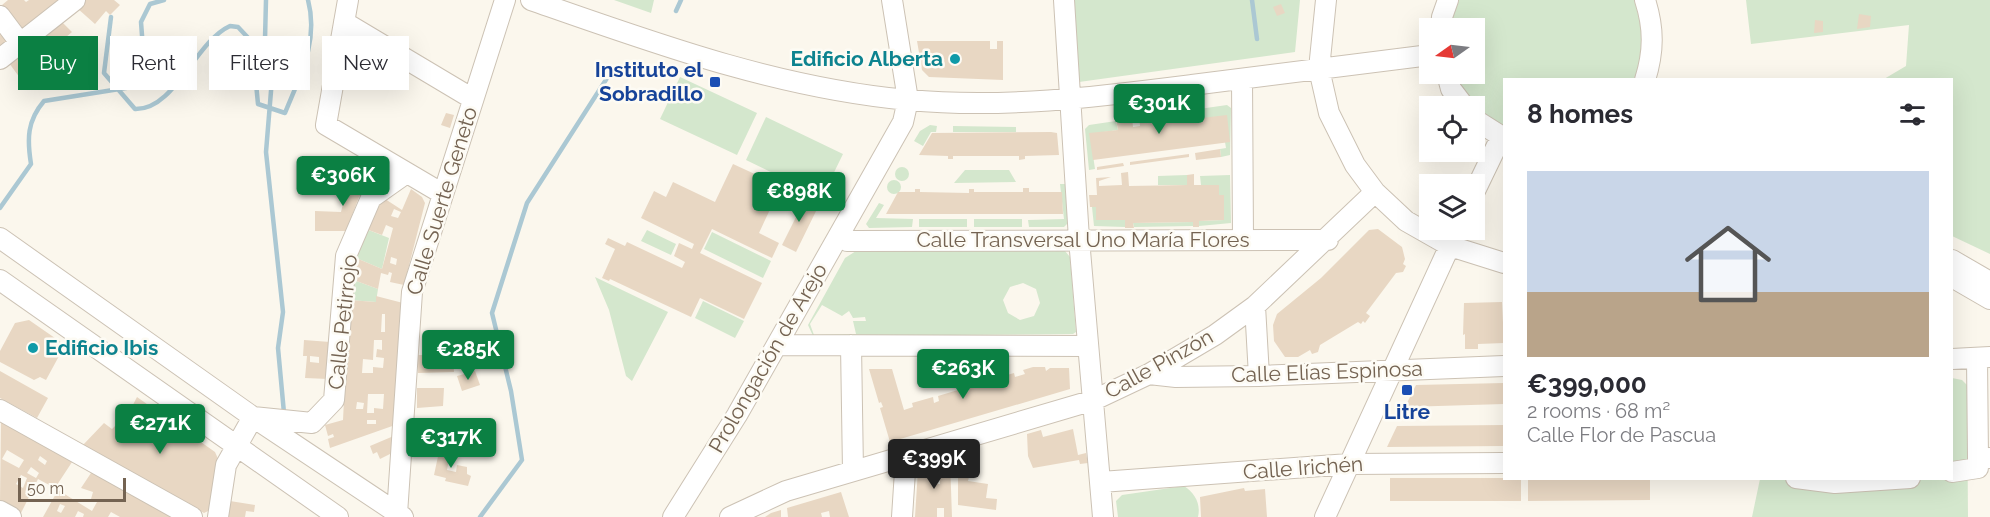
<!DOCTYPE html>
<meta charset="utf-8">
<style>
:root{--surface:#fff;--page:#f7f7f7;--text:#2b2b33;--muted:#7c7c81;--line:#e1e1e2;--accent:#0b8043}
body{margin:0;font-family:Raleway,sans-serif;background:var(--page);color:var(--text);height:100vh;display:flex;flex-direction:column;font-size:22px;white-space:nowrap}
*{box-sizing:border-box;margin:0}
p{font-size:20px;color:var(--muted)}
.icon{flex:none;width:33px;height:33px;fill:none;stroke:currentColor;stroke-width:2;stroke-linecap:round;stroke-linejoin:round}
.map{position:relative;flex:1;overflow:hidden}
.side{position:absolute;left:1503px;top:78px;width:450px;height:402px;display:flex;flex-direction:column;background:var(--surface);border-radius:0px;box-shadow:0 6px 24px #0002}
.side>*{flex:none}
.hud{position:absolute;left:18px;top:36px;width:570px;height:54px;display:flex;gap:12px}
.needle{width:39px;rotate:256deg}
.buttons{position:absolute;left:1419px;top:18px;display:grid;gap:12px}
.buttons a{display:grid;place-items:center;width:66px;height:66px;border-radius:0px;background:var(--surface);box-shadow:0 6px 24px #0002;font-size:30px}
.scale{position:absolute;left:18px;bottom:15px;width:108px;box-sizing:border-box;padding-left:6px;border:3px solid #746352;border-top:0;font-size:16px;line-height:21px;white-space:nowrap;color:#746352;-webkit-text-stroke:4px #fdfbf4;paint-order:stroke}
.price{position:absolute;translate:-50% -51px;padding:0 14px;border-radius:6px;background:var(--accent);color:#fff;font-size:20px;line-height:39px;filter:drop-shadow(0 2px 3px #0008)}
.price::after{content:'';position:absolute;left:50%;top:36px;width:18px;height:14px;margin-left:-9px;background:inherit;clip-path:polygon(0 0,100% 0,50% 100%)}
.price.current{background:#222;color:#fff}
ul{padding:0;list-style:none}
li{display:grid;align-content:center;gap:12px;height:318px;padding:0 24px}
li+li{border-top:2px solid var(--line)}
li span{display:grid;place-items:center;height:186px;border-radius:0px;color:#555}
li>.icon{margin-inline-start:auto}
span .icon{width:108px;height:108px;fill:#fffc;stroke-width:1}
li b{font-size:26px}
h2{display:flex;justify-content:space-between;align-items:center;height:72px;padding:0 24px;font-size:26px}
.tag{padding:0 21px;border-radius:0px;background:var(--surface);box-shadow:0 6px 24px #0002;font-size:21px;line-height:54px}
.tag.current{background:var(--accent);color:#fff}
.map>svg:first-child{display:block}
.green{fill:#d4e7cd;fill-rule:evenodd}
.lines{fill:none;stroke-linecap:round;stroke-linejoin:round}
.stream{stroke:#abc8d3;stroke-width:4.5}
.building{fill:#e8d7c3;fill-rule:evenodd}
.minor-casing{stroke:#ccc2b4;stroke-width:22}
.minor{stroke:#fff;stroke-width:20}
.culture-dot{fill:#0f9aa8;stroke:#fdfbf4;stroke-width:2}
.transit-dot{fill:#1a4fb4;stroke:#fdfbf4;stroke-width:2}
.labels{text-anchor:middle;stroke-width:5;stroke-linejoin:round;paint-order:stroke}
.culture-label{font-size:21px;font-weight:bold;fill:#0d838f;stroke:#fdfbf4;text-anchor:end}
.transit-label{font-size:21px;font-weight:bold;fill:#164399;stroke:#fdfbf4;text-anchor:end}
.street-label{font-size:21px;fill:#746352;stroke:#fdfbf4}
</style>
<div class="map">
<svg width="1990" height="517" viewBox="0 0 1990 517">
<rect width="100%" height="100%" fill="#fbf7ed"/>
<path class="green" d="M614,0H654L651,13Z
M1073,0H1300L1295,52L1079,82Z
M1459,0H1634C1643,28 1646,52 1634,79L1504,80V127C1484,114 1464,98 1457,74H1474V28H1451L1452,17Z
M1746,0H1990V254L1952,236V80L1884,79L1906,66L1909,25L1751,44Z
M680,77L757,113L737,155L660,119Z
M1227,105L1231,108L1230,155L1221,157L1220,149L1226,148L1225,142L1193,119L1192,110Z
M1176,112L1178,121L1156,124L1155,115Z
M766,117L843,154L822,197L746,160Z
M1116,121L1118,130L1090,134L1095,169L1089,170L1085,129L1089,125Z
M930,125L937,126L936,132H931L923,146L914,141L920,131Z
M953,126L1016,127V132H953Z
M895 174a7 7 0 1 1 14 0a7 7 0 1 1-14 0Z
M965,170H1009L1016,182L954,183Z
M1187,175V185H1158V176Z
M1230,175L1231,223L1199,226V221L1224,220V195H1219V185H1201L1200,176Z
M887 187a7 7 0 1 1 14 0a7 7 0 1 1-14 0Z
M1060,184H1065L1068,223L1064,227H1029L1028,220L1064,219Z
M879,203L884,205L876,218L913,219L912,227L869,228L866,224Z
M1092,207H1096V220H1125V227L1094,226Z
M919,219H967V227H919Z
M974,219H1022V227H974Z
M1193,222V226L1134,227L1133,223Z
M366,229L389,238L382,269L356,258Z
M647,230L676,244L671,255L641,241Z
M712,232L771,261L763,278L704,249Z
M856,251H1065L1070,257L1076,332L1073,334L813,336L808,325L845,258ZM1023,283L1036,289L1040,303L1034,316L1020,320L1008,313L1003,300L1010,287ZM822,305L842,316L849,311L853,318L865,317L866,321H853L856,334L814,335L810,324Z
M595,277L668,312L632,381L626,376L609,310Z
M351,279L378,289L376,302L349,300Z
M703,301L744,321L735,338L695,318Z
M1952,378L1962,380L1967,385L1968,517H1752L1760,479L1952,478Z
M1184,486C1195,493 1201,504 1198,517H1118L1116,501L1122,495Z"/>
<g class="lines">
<path class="stream" d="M266,0L265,39L272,79L266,152L283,312L278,348L284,413
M1252,0L1257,39
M676,11L681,0
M111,17L104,73L135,109C175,110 195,42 230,26L238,27L252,42L258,104L285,113C300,76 319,41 308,0
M0,208L31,164C27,139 27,121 44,101L132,87L145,75L141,22L150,4L164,0
M480,517L522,460L511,391L492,313L527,203L609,75"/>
</g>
<path class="building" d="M8,0H24L26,2L29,0H61L26,30L22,29L2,5Z
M86,0H114L120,5L110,15L106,11L95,24L77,8Z
M1281,4L1285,13L1277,16L1273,7Z
M1859,14L1871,16L1870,27L1857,29Z
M1815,20L1823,21V32L1814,33Z
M61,21L72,32L59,43L53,38L50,39L62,51L43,65L41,62L20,78L9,63Z
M0,31L9,43L0,50Z
M917,41H990V49H997V41H1003V80L929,77L922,70Z
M1192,109L1193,119L1227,115L1230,142L1093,160L1089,133L1118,130L1116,119L1132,117L1133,127L1140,126L1139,116L1155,114L1156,124L1178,121L1176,111Z
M446,113L454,115L450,128L441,125Z
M1051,132L1057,133L1059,155L1025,156V159L1019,160V156H953V159H948V156L919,155L932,133Z
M1220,149L1221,157L1196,160L1195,153Z
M1189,154V157L1130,165V162Z
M1123,163L1124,166L1097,170V167Z
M733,164L781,186L759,233L779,243L772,258L712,229L700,253L762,283L744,319L700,298L691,317L610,279L609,281L602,278L615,249L605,244L608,238L625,246L627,242L682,268L685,262L674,256L679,243L692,249L694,244L641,218L654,191L666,197L673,182L715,202Z
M1128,172L1129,186L1187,185V175L1194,174V185H1219V195H1224V220L1199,221V227H1193V222L1133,223L1134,228H1125V220H1096V207H1090L1089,195H1097L1096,178L1111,177L1099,181V186L1122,185L1121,173Z
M350,175L374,179L359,197L346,231H315V211L341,212Z
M1023,188H1029V192H1062L1063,214H886L898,192H915V189H920V192L969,193V189H974V192H1023Z
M411,189L422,197L425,203L404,285L390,282L392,273L389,272L388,275L381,273L378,289L351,279L356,258L382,269L393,228L386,225L382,235L366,229L382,197L402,210ZM394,209L401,212L398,218L391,216ZM391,257L397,259L396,265L390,263Z
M787,192L818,207L796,252L782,245L802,205L785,197Z
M1378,229L1402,247L1405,259L1403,264L1406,266L1403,272L1396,273L1366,313L1370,316L1365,323L1363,321L1361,324L1358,322L1320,345L1318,352L1312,354L1310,350L1298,357H1285L1274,341L1273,325L1277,314L1321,278L1369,230Z
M376,296L403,303L398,424L330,448L328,439L334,437L333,434L328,436L325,425L343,420L349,300L376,302ZM382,314H385V332H381ZM374,340H382V350L377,349L376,357L384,358L383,368L373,367V373H362L363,359L373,360ZM368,394H384L383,409L374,408V413H367ZM357,402L364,403L363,409H356ZM367,420H376V424H367Z
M1502,302L1504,343L1478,344V349H1465V334L1463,335L1464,303Z
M29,320L65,345L46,380L40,377L34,380L0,362V351L15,323Z
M304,340L330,342L328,379L305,378L307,356H303ZM310,356L319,357V363L310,362Z
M418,355H453L454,372L418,373Z
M1033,367H1045L1046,371L1050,368H1069L1070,389L890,442L880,408L883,407L881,402L879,403L869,369H892L904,410L913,407L912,403L933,397L934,403L939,401L938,396L958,390L960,394L969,391L968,387L988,381L989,384L994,383L993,379L1014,373L1015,377L1025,374L1023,370Z
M0,371L48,398L37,418L0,398Z
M475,371L480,385L462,391L457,376Z
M1504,383V404L1405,407L1416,385Z
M417,388H444L443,406L417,408Z
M137,397L215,452L219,461L210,510L204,513L83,445L104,423L112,429L117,424L121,428ZM138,418L144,420L140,427L134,424ZM129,424L148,435L143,440L124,431Z
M1,418L74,459L55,488L38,479L21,513L0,502ZM7,450L24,460L19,468L2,459ZM40,456L47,461L45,465L38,460ZM31,467L39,473L36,478L27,473ZM21,475L27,478L23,488L16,484Z
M1504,425V446L1387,447L1397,426Z
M1073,429L1078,455L1086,453L1088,463L1080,464L1079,460L1033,468L1028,456L1027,434L1041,430L1043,437Z
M396,435V451L380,459L377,452L373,454L370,446Z
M440,447L451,448L447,470L456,472L457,465L467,467V474L471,476L468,486L445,481L446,478L434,475Z
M948,459L950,460L952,517H944V508H937V517H915L918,470ZM932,476L940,477V484H932Z
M93,470L178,517H120L111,512L108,517H83L84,514L78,511L75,517H43L58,490L92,511L97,502L91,499L93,492L81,488ZM60,504L65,506L61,513L57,511Z
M958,475L969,477L968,481L988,484L986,498L997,499L996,510L958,505Z
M1390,478H1521V501H1390Z
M1528,478H1650V500L1528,501Z
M1244,488L1245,491L1265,489L1267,517H1201L1200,497Z
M841,492L849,517H830L829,511L821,513L822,517H788L787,508Z
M230,501L255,505L254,512L246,511L245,517H227Z
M781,510V517H765L771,513Z"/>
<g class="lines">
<defs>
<path id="minor" d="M348,0L326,125L443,194
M531,0C654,43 777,88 908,100C1004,109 1097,97 1192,85C1271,75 1350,65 1430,55
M1064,0L1079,239L1103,517
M1326,0L1319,69L1329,113L1355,165L1375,192L1406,221L1450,246L1504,263
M1645,0C1654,28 1654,51 1645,80
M0,16L21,44
M344,22L473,99
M1441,28L1442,17L1448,0
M0,59L75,0
M1447,74L1451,89L1464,106
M1242,79L1243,239
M1474,119L1504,138
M1474,193L1501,137
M839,236L847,241L1328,240
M0,238L253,417L403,517
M1952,260L1990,282
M1952,277L1990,299
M0,280L338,517
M1255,306L1259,376
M777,345L1088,346
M851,345L853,471
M1977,358L1978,459L1990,458
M1952,359L1990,357
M1149,374L1176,377L1259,376L1504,366
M0,410L192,517
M1952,472L1978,468
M1796,478L1835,483L1910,478
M1101,482L1349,464L1504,463
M0,511L11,517
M397,514L412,292L505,0
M218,517L226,465L253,417L312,423L334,400L346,256L371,198L405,174
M673,517L737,415L903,122L908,100L892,0
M730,517L786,491L1094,400L1149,374L1215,335L1255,306L1375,192
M902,517L906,456
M1325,517L1457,230"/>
</defs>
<use href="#minor" class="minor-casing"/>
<use href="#minor" class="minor"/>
</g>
<g class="culture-dot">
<circle cx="955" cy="59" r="6"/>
<circle cx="33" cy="348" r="6"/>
</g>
<g class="transit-dot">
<rect x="709" y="76" width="12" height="12" rx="3"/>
<rect x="1401" y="384" width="12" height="12" rx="3"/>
</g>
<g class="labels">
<g class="culture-label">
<text x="943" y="66">Edificio Alberta</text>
<text x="45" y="355" text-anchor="start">Edificio Ibis</text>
</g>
<g class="transit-label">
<text x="703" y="77">Instituto el<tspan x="703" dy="24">Sobradillo</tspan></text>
<text x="1407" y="419" text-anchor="middle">Litre</text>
</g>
<g class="street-label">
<text transform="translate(442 201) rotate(-73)" y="7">Calle Suerte Geneto</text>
<text x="1083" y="247">Calle Transversal Uno María Flores</text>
<text transform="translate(343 322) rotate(-84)" y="7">Calle Petirrojo</text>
<text transform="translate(768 358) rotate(-60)" y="7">Prolongación de Arejo</text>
<text transform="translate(1159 364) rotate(-29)" y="7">Calle Pinzón</text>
<text transform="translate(1327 372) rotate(-2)" y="7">Calle Elías Espinosa</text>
<text transform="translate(1303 468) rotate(-4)" y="7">Calle Irichén</text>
</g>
</g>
</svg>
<div class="buttons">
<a><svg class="needle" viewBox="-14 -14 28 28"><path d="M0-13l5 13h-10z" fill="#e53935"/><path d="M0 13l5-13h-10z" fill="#7c7c81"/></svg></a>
<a><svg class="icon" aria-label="locate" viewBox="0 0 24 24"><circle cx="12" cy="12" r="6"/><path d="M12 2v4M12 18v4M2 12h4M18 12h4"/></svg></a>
<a><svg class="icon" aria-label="layers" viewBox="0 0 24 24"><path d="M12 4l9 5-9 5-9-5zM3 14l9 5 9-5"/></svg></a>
</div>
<div class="scale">50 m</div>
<b class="price" style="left:1159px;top:135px">€301K</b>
<b class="price" style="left:343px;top:207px">€306K</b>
<b class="price" style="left:799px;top:223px">€898K</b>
<b class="price" style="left:468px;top:381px">€285K</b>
<b class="price" style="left:963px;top:400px">€263K</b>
<b class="price" style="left:160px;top:455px">€271K</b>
<b class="price" style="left:451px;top:469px">€317K</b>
<b class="price current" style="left:934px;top:490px">€399K</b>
<div class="hud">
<a class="tag current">Buy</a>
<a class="tag">Rent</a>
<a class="tag">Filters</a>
<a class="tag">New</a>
</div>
<section class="side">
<h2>8 homes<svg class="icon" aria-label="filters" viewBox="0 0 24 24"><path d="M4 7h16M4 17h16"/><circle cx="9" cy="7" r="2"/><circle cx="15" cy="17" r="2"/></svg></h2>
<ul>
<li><span style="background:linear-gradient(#c9d6e8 65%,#b9a48a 0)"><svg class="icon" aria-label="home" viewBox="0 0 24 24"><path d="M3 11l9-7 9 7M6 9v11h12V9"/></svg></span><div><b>€399,000</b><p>2 rooms · 68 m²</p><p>Calle Flor de Pascua</p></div></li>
</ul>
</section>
</div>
